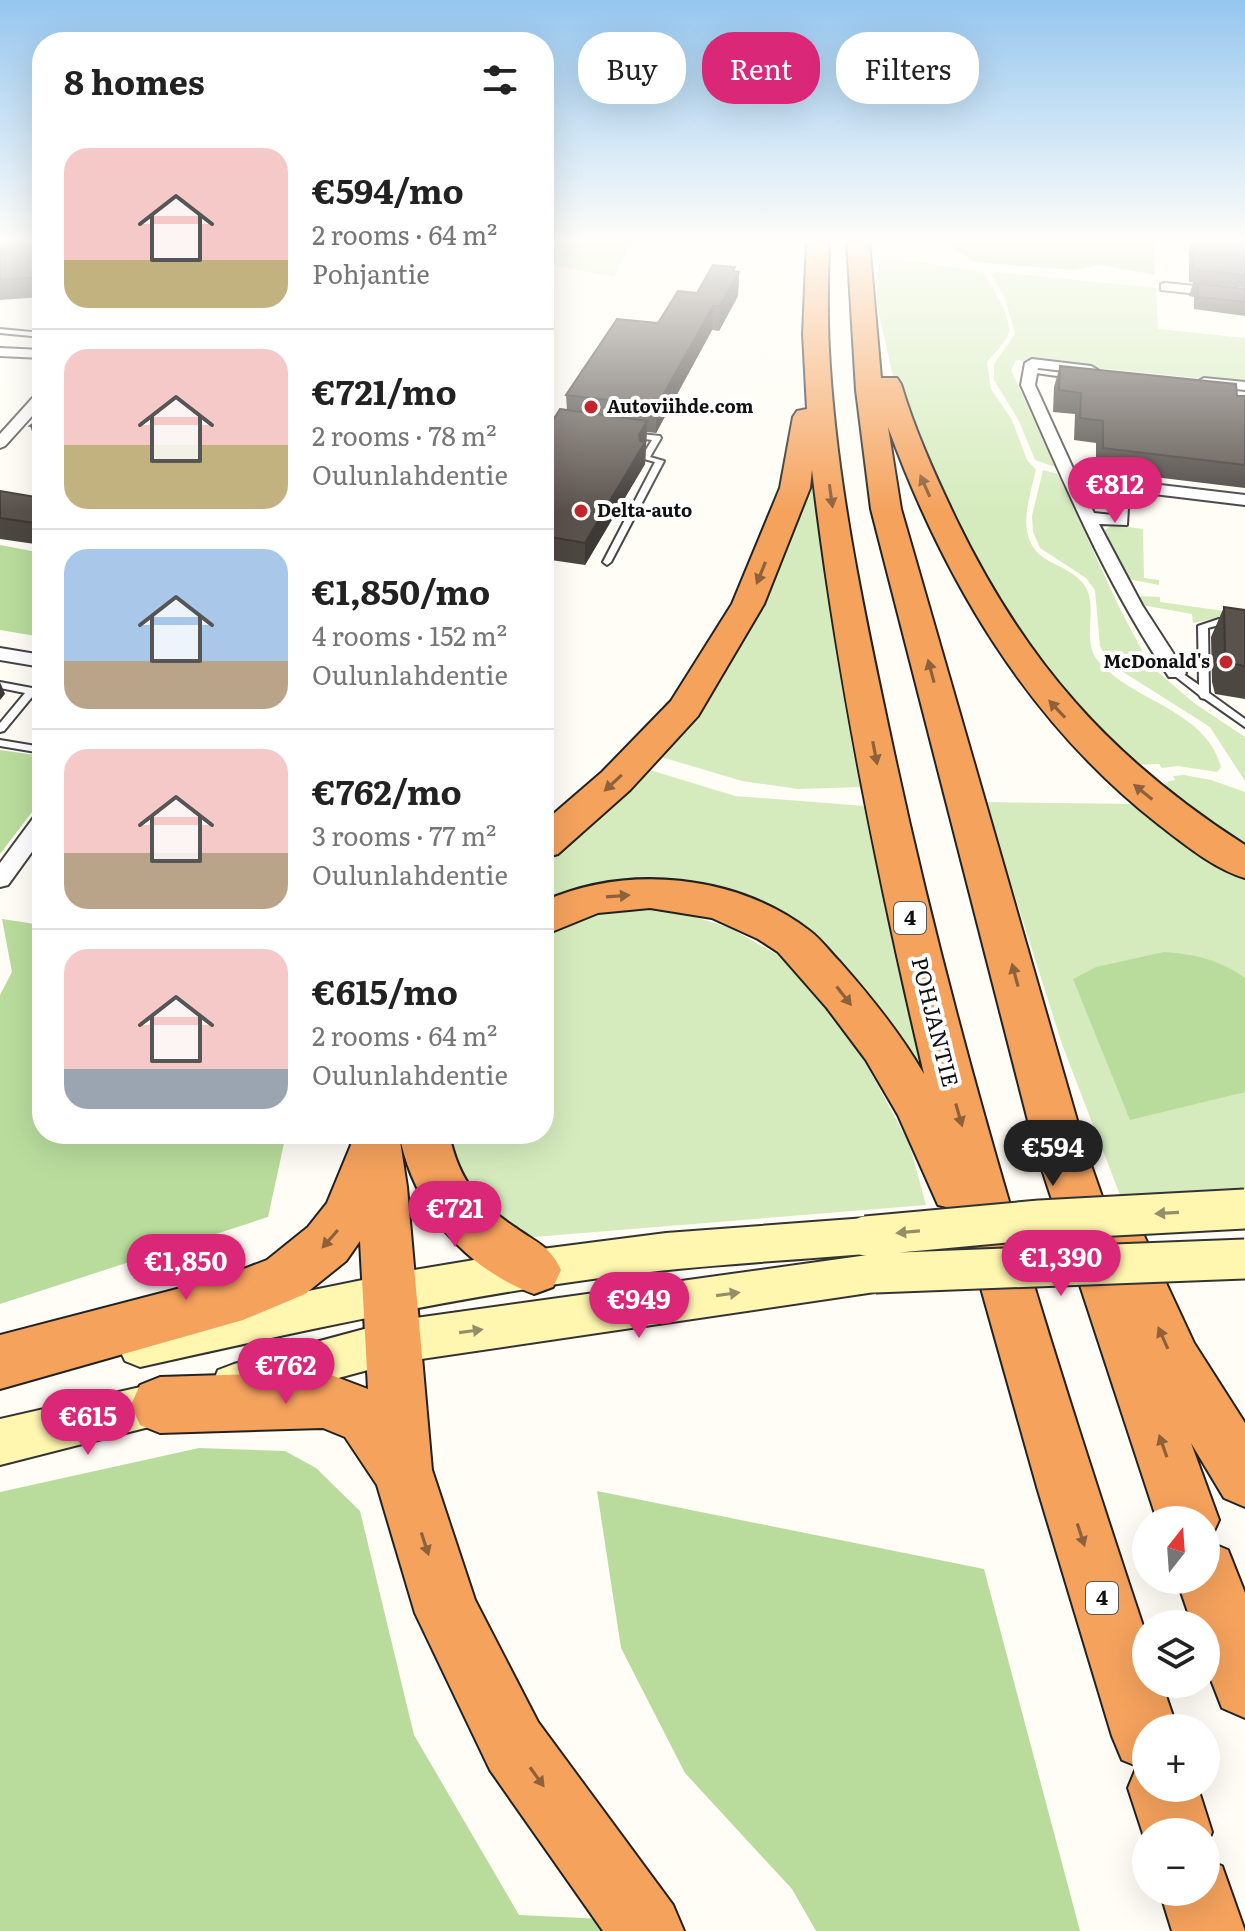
<!DOCTYPE html>
<meta charset="utf-8">
<style>
:root{--surface:#fff;--page:#f6f6f6;--text:#222;--muted:#767676;--line:#e0e0e0;--accent:#db2777}
body{margin:0;font-family:Literata,serif;background:var(--page);color:var(--text);height:100vh;display:flex;flex-direction:column;font-size:30px;white-space:nowrap}
*{box-sizing:border-box;margin:0}
p{font-size:26px;color:var(--muted)}
.icon{flex:none;width:44px;height:44px;fill:none;stroke:currentColor;stroke-width:2;stroke-linecap:round;stroke-linejoin:round}
.map{position:relative;flex:1;overflow:hidden}
.panel{position:absolute;left:32px;top:32px;width:522px;height:1112px;display:flex;flex-direction:column;background:var(--surface);border-radius:32px;box-shadow:0 8px 32px #0002}
.panel>*{flex:none}
.hud{position:absolute;left:578px;top:32px;width:546px;height:72px;display:flex;gap:16px}
.needle{width:52px;rotate:17deg}
.fabs{position:absolute;left:1132px;top:1506px;display:grid;gap:16px}
.fabs a{display:grid;place-items:center;width:88px;height:88px;border-radius:50%;background:var(--surface);box-shadow:0 8px 32px #0002;font-size:40px}
.price{position:absolute;translate:-50% -68px;padding:0 18px;border-radius:28px;background:var(--accent);color:#fff;font-size:26px;line-height:52px;filter:drop-shadow(0 2px 4px #0008)}
.price::after{content:'';position:absolute;left:50%;top:48px;width:24px;height:18px;margin-left:-12px;background:inherit;clip-path:polygon(0 0,100% 0,50% 100%)}
.price.on{background:#222;color:#fff}
ul{padding:0;list-style:none}
li{display:flex;align-items:center;gap:24px;height:200px;padding:0 32px}
li+li{border-top:2px solid var(--line)}
li span{display:grid;place-items:center;flex:none;width:224px;height:160px;border-radius:24px;color:#555}
li>.icon{margin-inline-start:auto}
span .icon{width:96px;height:96px;fill:#fffc;stroke-width:1}
li b{font-size:34px}
h2{display:flex;justify-content:space-between;align-items:center;height:96px;padding:0 32px;font-size:34px}
.tag{padding:0 28px;border-radius:32px;background:var(--surface);box-shadow:0 8px 32px #0002;font-size:28px;line-height:72px}
.tag.on{background:var(--accent);color:#fff}
.map>svg:first-child{display:block}
.green{fill:#d5ebbd}
.forest{fill:#b9dc9c}
.lines{fill:none;stroke-linecap:round;stroke-linejoin:round}
.service-casing{stroke:#444;stroke-width:4}
.minor-casing{stroke:#444;stroke-width:4}
.secondary-casing{stroke:#333;stroke-width:4}
.motorway-casing{stroke:#222;stroke-width:4}
.service{fill:#fff;fill-rule:evenodd}
.minor{fill:#fff;fill-rule:evenodd}
.secondary{fill:#fff6b0;fill-rule:evenodd}
.motorway{fill:#f5a25d;fill-rule:evenodd}
.secondary-bridge-casing{stroke:#333;stroke-width:43;stroke-linecap:butt}
.secondary-bridge{stroke:#fff6b0;stroke-width:39}
.wall{fill:#4d4742}
.shaded-wall{fill:#3f3936}
.building{fill:#5a524d;stroke:#3f3936;stroke-width:2}
.oneway{fill:#8e613b}
.oneway2{fill:#948f68}
.poi-dot{fill:#c4262e;stroke:#fff;stroke-width:3}
.labels{text-anchor:middle;stroke-width:8;stroke-linejoin:round;paint-order:stroke}
.far-poi-label{font-size:18px;font-weight:bold;fill:#111;stroke:#fff;text-anchor:start}
.shield{fill:#fff;stroke:#585858;stroke-width:2}
.shield-label{font-size:20px;font-weight:bold;fill:#111}
.street-label{font-size:22px;fill:#111;stroke:#fff}
</style>
<div class="map">
<svg width="1245" height="1931" viewBox="0 0 1245 1931">
<rect width="100%" height="100%" fill="#fffdf5"/>
<path class="green" d="M544,241H632L614,277L544,263Z
M880,260L912,261L983,272C991,286 1016,322 1007,337C1003,346 993,354 987,362L991,389L1012,420L1027,460L1036,470C1028,503 1013,543 1051,562C1064,569 1077,574 1085,586C1099,609 1080,641 1099,662C1134,702 1206,710 1221,767L1217,772L1178,766L1162,768L1159,764L1124,765L1003,621L897,395L878,309L876,279Z
M997,272L1156,288L1158,329L1245,338V383L1016,360L1011,370L1055,467L1035,460L1019,421L994,380V364L1015,334L1005,298L991,274Z
M814,460L862,787L798,789L742,781L658,756Z
M1043,470L1058,474L1119,607L1146,658L1158,672L1194,703L1245,737V781L1210,727L1109,663L1100,646L1095,590L1086,578L1040,548L1033,532L1032,516Z
M1112,525L1143,529L1144,578L1159,580V585L1128,579L1105,530Z
M1141,596L1160,597V602L1245,614V621L1217,618L1193,623L1192,614L1142,605L1137,601Z
M650,770L735,796L865,806L942,1127L819,950L627,883L564,892L544,901V861Z
M1184,775L1211,780L1245,792V853L1157,792L1169,781L1175,780L1173,776Z
M985,802L1134,804L1245,877V1192L1120,1195L1063,1047Z
M622,907L673,910L730,928L778,955L839,1014L909,1143L926,1205L509,1239L460,1195L443,1134H544V930L573,917Z"/>
<path class="forest" d="M943,241H1154L1155,275L1101,265L1073,270L974,262Z
M0,545L42,553V637L0,630Z
M0,750L42,756V799L0,854Z
M2,919L42,925V1134H286L268,1217L0,1304V995L12,972Z
M1164,952C1194,954 1221,960 1245,978V1092L1130,1120L1073,979L1096,967Z
M199,1448L285,1451L316,1468L360,1511L414,1735L519,1915L604,1919L612,1931H0V1492Z
M597,1491L984,1569L1080,1931H816L792,1889L685,1773L621,1648Z"/>
<g class="lines">
<defs>
<path id="service" d="M0,329L42,333V337L0,333Z
M1031,369L1071,374L1075,376L1071,378L1029,372L1028,371Z
M631,433L660,436L661,438L650,457L664,461L611,562L607,565L603,562L655,462L641,458L652,440L631,437Z
M1219,619L1245,621V627L1219,625L1208,628L1209,693L1245,719V727L1205,699L1201,698L1199,695L1171,673L1176,670L1179,671L1199,685L1198,626Z
M0,682L32,688L37,691L4,731L0,732V723L25,693L0,688Z
M0,740L42,747V753L0,746Z"/>
<path id="minor" d="M1165,283L1245,291V299L1161,290V284Z
M0,348L42,350V358L0,356Z
M1032,359L1091,366L1098,370L1091,374L1038,368L1035,385L1076,475L1245,495V505L1129,491L1127,525L1099,524L1142,605L1186,673L1183,677H1169C1107,586 1065,485 1021,385L1025,363ZM1081,485L1113,489V515L1094,513Z
M1204,378L1245,382V390L1199,385L1197,382Z
M42,392V405L5,446L0,448V434L37,393Z
M0,648L42,655V667L0,660Z
M42,815V838L8,885L0,887V863L34,817Z"/>
<path id="secondary" d="M866,1218L880,1223L886,1236L880,1249L866,1254C777,1261 688,1266 600,1278C445,1299 292,1333 140,1367L125,1361L118,1346L125,1331L140,1325L402,1272L534,1250L666,1233Z
M875,1254L890,1260L896,1273L890,1286L875,1292L394,1363L234,1406L218,1400L212,1385L218,1370L234,1364L394,1321Z
M180,1378L196,1385L202,1400L196,1415L0,1465V1419Z"/>
<path id="motorway" d="M807,241H829C828,277 827,314 829,350C836,488 867,626 896,762C960,1058 1050,1347 1146,1635V1684H1162L1177,1728H1146V1788H1198L1212,1832L1206,1847V1832H1146V1843L1128,1788L1137,1766L1122,1760L1112,1736L1037,1487L959,1210L938,1205L898,1115L866,1060L827,1008L778,952L758,939L712,918L650,908L598,913L544,935V901C628,864 736,874 810,931C822,940 830,952 840,962C871,997 900,1033 924,1074C877,875 836,673 812,470L810,488L764,604L698,716L630,790L558,854L544,858V822L602,772L671,701L732,604L780,488L793,417L797,411L807,409L803,334Z
M847,241H869L881,378H897L901,384C915,431 935,475 956,519C1026,663 1110,758 1245,845V878C1214,869 1184,844 1158,824C1027,721 945,582 888,427L901,509L1085,1148L1106,1208L1115,1205L1133,1212L1194,1343L1245,1423V1507L1224,1498L1191,1443L1219,1520L1209,1542L1228,1550L1245,1593V1718L1222,1708L1206,1667V1624H1192L1177,1580H1206V1520H1157L1035,1148L871,509L856,390Z
M349,1134H399L407,1187L432,1470L475,1600L538,1722L673,1905L684,1931H603L490,1770L415,1613L377,1485L345,1437L323,1428L160,1433L140,1425L131,1405L140,1385L160,1377L323,1372L368,1389L360,1241L346,1261L305,1294L243,1320L0,1389V1335L223,1277L267,1260L308,1227L327,1203L351,1145Z
M399,1134H449C459,1180 477,1202 516,1228C537,1243 550,1246 561,1270L553,1287L534,1294C463,1267 414,1208 399,1134Z
M1206,1860L1222,1866L1245,1931H1172L1160,1892H1206Z"/>
</defs>
<use href="#service" class="service-casing"/>
<use href="#minor" class="minor-casing"/>
<use href="#secondary" class="secondary-casing"/>
<use href="#motorway" class="motorway-casing"/>
<use href="#service" class="service"/>
<use href="#minor" class="minor"/>
<use href="#secondary" class="secondary"/>
<use href="#motorway" class="motorway"/>
<defs>
<path id="secondary-bridge" d="M866,1236L1040,1220L1245,1209
M875,1273L1245,1259"/>
</defs>
<use href="#secondary-bridge" class="secondary-bridge-casing"/>
<use href="#secondary-bridge" class="secondary-bridge"/>
</g>
<path class="wall" d="M0,241H42V297L0,300Z
M1192,241H1228L1245,243V288L1189,282V250Z
M735,271L739,272L738,296L719,331L712,330L656,433L647,432L645,464L585,565L544,559V427L548,428L567,410L566,395L697,293Z
M1193,283L1245,289V316L1194,309V297L1189,296Z
M1060,366L1245,396V488L1096,470V443L1074,440L1075,414L1053,412L1054,387Z
M42,417V449L38,448L30,426Z
M0,491L42,498V545L0,539Z
M1224,607L1245,610V699L1215,694L1212,682L1211,637Z"/>
<path class="shaded-wall" d="M735,267L734,281L739,272L738,296L719,331L720,306Z
M713,306L712,330L656,433L657,406Z
M647,421L645,464L585,565V543L639,435Z
M0,682L5,694L0,700Z"/>
<path class="building" d="M0,241H42V277L0,280Z
M1193,241H1228L1245,243V275L1193,270Z
M713,265L735,267L733,271L739,272L720,306H713L657,406L566,395L617,319L658,323L678,291L697,293Z
M1193,283L1245,289V302L1198,297V284Z
M1060,366L1236,384L1237,396H1245V465L1103,448V421L1080,418L1081,393L1059,390Z
M560,409L647,421L639,435L640,441L645,442L585,543L544,536V427L548,428Z
M42,417V428L30,426Z
M0,491L42,498V524L0,518Z
M1224,607L1245,610V666L1229,663L1225,651Z"/>
<defs><path id="oneway-solid" d="M-6-.8H1V-3.2L6.5 0L1 3.2V.8H-6Z" transform="scale(2)"/></defs>
<g class="oneway">
<use href="#oneway-solid" transform="translate(925 486) rotate(-114)"/>
<use href="#oneway-solid" transform="translate(831 496) rotate(82)"/>
<use href="#oneway-solid" transform="translate(761 573) rotate(112)"/>
<use href="#oneway-solid" transform="translate(931 671) rotate(-105)"/>
<use href="#oneway-solid" transform="translate(1057 709) rotate(-133)"/>
<use href="#oneway-solid" transform="translate(875 753) rotate(79)"/>
<use href="#oneway-solid" transform="translate(613 783) rotate(137)"/>
<use href="#oneway-solid" transform="translate(1143 792) rotate(-141)"/>
<use href="#oneway-solid" transform="translate(618 896) rotate(-4)"/>
<use href="#oneway-solid" transform="translate(1015 975) rotate(-105)"/>
<use href="#oneway-solid" transform="translate(844 996) rotate(52)"/>
<use href="#oneway-solid" transform="translate(959 1115) rotate(74)"/>
<use href="#oneway-solid" transform="translate(330 1239) rotate(131)"/>
<use href="#oneway-solid" transform="translate(1163 1338) rotate(-114)"/>
<use href="#oneway-solid" transform="translate(1163 1446) rotate(-109)"/>
<use href="#oneway-solid" transform="translate(1081 1535) rotate(72)"/>
<use href="#oneway-solid" transform="translate(425 1544) rotate(72)"/>
<use href="#oneway-solid" transform="translate(537 1777) rotate(54)"/>
</g>
<g class="oneway2">
<use href="#oneway-solid" transform="translate(1167 1213) rotate(177)"/>
<use href="#oneway-solid" transform="translate(908 1232) rotate(175)"/>
<use href="#oneway-solid" transform="translate(728 1294) rotate(-8)"/>
<use href="#oneway-solid" transform="translate(471 1331) rotate(-8)"/>
</g>
<linearGradient id="sky" x2="0" y2="1"><stop stop-color="#95c6ee"/><stop offset="0.47" stop-color="#fffefa"/><stop offset="1" stop-color="#fffefa" stop-opacity="0"/></linearGradient>
<rect width="1245" height="512" fill="url(#sky)"/>
<g class="poi-dot">
<circle cx="591" cy="407" r="8"/>
<circle cx="581" cy="511" r="8"/>
<circle cx="1226" cy="662" r="8"/>
</g>
<g class="labels">
<g class="far-poi-label">
<text x="607" y="413">Autoviihde.com</text>
<text x="597" y="517">Delta-auto</text>
<text x="1210" y="668" text-anchor="end">McDonald's</text>
</g>
<g class="shield">
<rect x="894" y="902" width="32" height="32" rx="6"/>
<rect x="1086" y="1582" width="32" height="32" rx="6"/>
</g>
<g class="shield-label">
<text x="910" y="925">4</text>
<text x="1102" y="1605">4</text>
</g>
<g class="street-label">
<text transform="translate(935 1022) rotate(76)" y="8">POHJANTIE</text>
</g>
</g>
</svg>
<div class="fabs">
<a><svg class="needle" viewBox="-14 -14 28 28"><path d="M0-13l5 13h-10z" fill="#e53935"/><path d="M0 13l5-13h-10z" fill="#767676"/></svg></a>
<a><svg class="icon" aria-label="layers" viewBox="0 0 24 24"><path d="M12 4l9 5-9 5-9-5zM3 14l9 5 9-5"/></svg></a>
<a>+</a>
<a>−</a>
</div>
<b class="price" style="left:1115px;top:525px">€812</b>
<b class="price on" style="left:1053px;top:1188px">€594</b>
<b class="price" style="left:455px;top:1249px">€721</b>
<b class="price" style="left:1061px;top:1298px">€1,390</b>
<b class="price" style="left:186px;top:1302px">€1,850</b>
<b class="price" style="left:639px;top:1340px">€949</b>
<b class="price" style="left:286px;top:1406px">€762</b>
<b class="price" style="left:88px;top:1457px">€615</b>
<div class="hud">
<a class="tag">Buy</a>
<a class="tag on">Rent</a>
<a class="tag">Filters</a>
</div>
<section class="panel">
<h2>8 homes<svg class="icon" aria-label="filters" viewBox="0 0 24 24"><path d="M4 7h16M4 17h16"/><circle cx="9" cy="7" r="2"/><circle cx="15" cy="17" r="2"/></svg></h2>
<ul>
<li><span style="background:linear-gradient(#f6c9c9 70%,#c2b280 0)"><svg class="icon" aria-label="home" viewBox="0 0 24 24"><path d="M3 11l9-7 9 7M6 9v11h12V9"/></svg></span><div><b>€594/mo</b><p>2 rooms · 64 m²</p><p>Pohjantie</p></div></li>
<li><span style="background:linear-gradient(#f6c9c9 60%,#c2b280 0)"><svg class="icon" aria-label="home" viewBox="0 0 24 24"><path d="M3 11l9-7 9 7M6 9v11h12V9"/></svg></span><div><b>€721/mo</b><p>2 rooms · 78 m²</p><p>Oulunlahdentie</p></div></li>
<li><span style="background:linear-gradient(#a9c7e8 70%,#b9a48a 0)"><svg class="icon" aria-label="home" viewBox="0 0 24 24"><path d="M3 11l9-7 9 7M6 9v11h12V9"/></svg></span><div><b>€1,850/mo</b><p>4 rooms · 152 m²</p><p>Oulunlahdentie</p></div></li>
<li><span style="background:linear-gradient(#f6c9c9 65%,#b9a48a 0)"><svg class="icon" aria-label="home" viewBox="0 0 24 24"><path d="M3 11l9-7 9 7M6 9v11h12V9"/></svg></span><div><b>€762/mo</b><p>3 rooms · 77 m²</p><p>Oulunlahdentie</p></div></li>
<li><span style="background:linear-gradient(#f6c9c9 75%,#9aa5b1 0)"><svg class="icon" aria-label="home" viewBox="0 0 24 24"><path d="M3 11l9-7 9 7M6 9v11h12V9"/></svg></span><div><b>€615/mo</b><p>2 rooms · 64 m²</p><p>Oulunlahdentie</p></div></li>
</ul>
</section>
</div>
